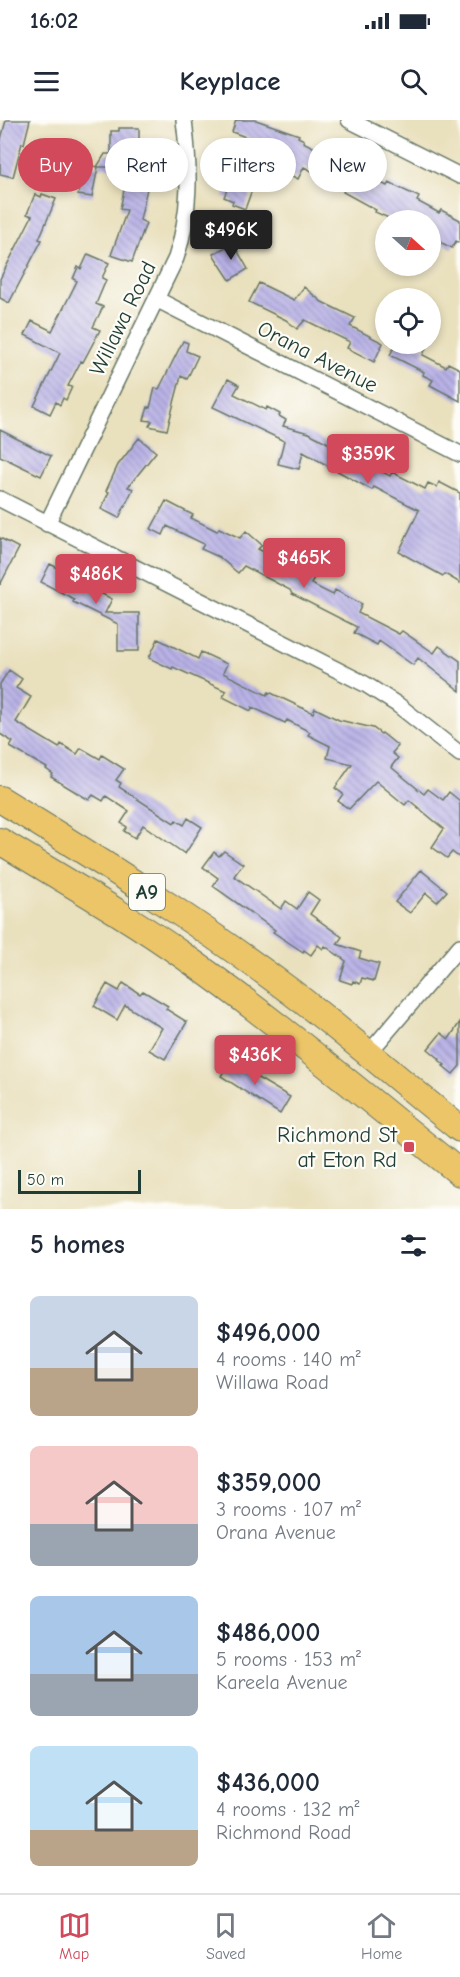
<!DOCTYPE html>
<meta charset="utf-8">
<style>
:root{--surface:#fff;--page:#f2f2f3;--text:#1f2937;--muted:#747a83;--line:#e0e1e3;--accent:#d1495b}
body{margin:0;font-family:"Comic Neue",sans-serif;background:var(--page);color:var(--text);height:100vh;display:flex;flex-direction:column;font-size:22px;white-space:nowrap}
*{box-sizing:border-box;margin:0}
p{font-size:20px;color:var(--muted)}
.icon{flex:none;width:33px;height:33px;fill:none;stroke:currentColor;stroke-width:2;stroke-linecap:round;stroke-linejoin:round}
.map{position:relative;height:1089px;overflow:hidden}
.details{display:flex;flex-direction:column;background:var(--surface);flex:1}
.details>*{flex:none}
.hud{position:absolute;left:18px;top:18px;width:424px;height:54px;display:flex;gap:12px}
.needle{width:39px;rotate:111deg}
.tools{position:absolute;left:375px;top:90px;display:grid;gap:12px}
.tools a{display:grid;place-items:center;width:66px;height:66px;border-radius:50%;background:var(--surface);box-shadow:0 3px 9px #0003;font-size:30px}
.scale{position:absolute;left:18px;bottom:15px;width:123px;box-sizing:border-box;padding-left:6px;border:3px solid #1f3d34;border-top:0;font-size:16px;line-height:21px;white-space:nowrap;color:#1f3d34;-webkit-text-stroke:4px #fdfcf7;paint-order:stroke}
.price{position:absolute;translate:-50% -51px;padding:0 14px;border-radius:6px;background:var(--accent);color:#fff;font-size:20px;line-height:39px;filter:drop-shadow(0 2px 3px #0008)}
.price::after{content:'';position:absolute;left:50%;top:36px;width:18px;height:14px;margin-left:-9px;background:inherit;clip-path:polygon(0 0,100% 0,50% 100%)}
.price.on{background:#222;color:#fff}
ul{padding:0;list-style:none}
li{display:flex;align-items:center;gap:18px;height:150px;padding:0 30px}
li span{display:grid;place-items:center;flex:none;width:168px;height:120px;border-radius:9px;color:#555}
li>.icon{margin-inline-start:auto}
span .icon{width:72px;height:72px;fill:#fffc;stroke-width:1}
li b{font-size:26px}
h2{display:flex;justify-content:space-between;align-items:center;height:72px;padding:0 30px;font-size:26px}
.tag{padding:0 21px;border-radius:27px;background:var(--surface);box-shadow:0 3px 9px #0003;font-size:21px;line-height:54px}
.tag.on{background:var(--accent);color:#fff}
.status{display:flex;justify-content:space-between;align-items:center;height:42px;padding:0 30px;background:var(--surface);direction:ltr}
.status svg{height:16px;fill:currentColor}
header{display:flex;justify-content:space-between;align-items:center;height:78px;padding:0 30px;background:var(--surface);font-size:27px;font-weight:800}
.dock{display:flex;justify-content:space-around;align-items:center;height:84px;border-top:2px solid var(--line);background:var(--surface);font-size:16px;color:var(--muted)}
.dock a{display:grid;justify-items:center;gap:3px}
.dock .on{color:var(--accent)}
.map>svg:first-child{display:block}
.building{fill:url(#building-back-hatch)}
.lines{fill:none;stroke-linecap:round;stroke-linejoin:round}
.minor-casing{stroke:#667664;stroke-width:18}
.trunk-casing{stroke:#667664;stroke-width:28}
.minor{stroke:#fff;stroke-width:15}
.trunk{stroke:#edc569;stroke-width:26}
.poi-dot{fill:#d1495b;stroke:#fdfcf7;stroke-width:2}
.labels{text-anchor:middle;stroke-width:4.5;stroke-linejoin:round;paint-order:stroke}
.shield{fill:#fdfcf7;stroke:#62766e;stroke-width:1.5}
.shield-label{font-size:21px;font-weight:bold;fill:#1f3d34}
.street-label{font-size:22px;fill:#1f3d34;stroke:#fdfcf7}
.poi-label{font-size:22px;fill:#1f3d34;stroke:#fdfcf7;text-anchor:end}
</style>
<div class="status"><b>16:02</b><svg viewBox="0 0 49 12"><path d="M0 12V9h3v3zM5 12V6h3v6zM10 12V3h3v9zM15 12V0h3v12zM26 1h20v11H26zM47 4h2v5h-2z"/></svg></div>
<header><svg class="icon" aria-label="menu" viewBox="0 0 24 24"><path d="M4 6h16M4 12h16M4 18h16"/></svg>Keyplace<svg class="icon" aria-label="search" viewBox="0 0 24 24"><circle cx="10" cy="10" r="6"/><path d="M15 15l6 6"/></svg></header>
<div class="map">
<svg width="460" height="1089" viewBox="0 0 460 1089">
<defs>
<pattern id="building-back-hatch" width="6" height="6" patternUnits="userSpaceOnUse" patternTransform="scale(1.5)"><rect width="6" height="6" fill="#b9b2e7"/><path d="M-1 5l2 2M0 0l6 6M5-1l2 2" fill="none" stroke="#9692bc"/></pattern>
</defs>
<rect width="100%" height="100%" fill="#fdfcf7"/>
<filter id="ink" filterUnits="userSpaceOnUse"><feTurbulence type="fractalNoise" baseFrequency=".0167" numOctaves="2"/><feDisplacementMap in="SourceGraphic" scale="12" xChannelSelector="R" yChannelSelector="G"/><feConvolveMatrix kernelMatrix="1 2 1 2 8 2 1 2 1" color-interpolation-filters="sRGB"/></filter>
<filter id="wash" filterUnits="userSpaceOnUse"><feTurbulence type="fractalNoise" baseFrequency=".008" numOctaves="4" result="noise"/><feDisplacementMap in="SourceGraphic" scale="24" xChannelSelector="R" yChannelSelector="G"/><feGaussianBlur stdDeviation="1.35" result="paint"/><feColorMatrix in="noise" values="0 0 0 0 0 0 0 0 0 0 0 0 0 0 0 0 0 1.4 0 .05"/><feComposite in="paint" operator="in"/></filter>
<g filter="url(#wash)">
<rect width="100%" height="100%" fill="#e9e0bd"/>
<g id="blocks">
<path class="building" d="M6,0H30L24,24L22,23L13,57L0,54V23Z
M236,0H256L299,15L298,17L304,20L303,22L332,37L334,34L353,42L350,47L387,66L389,63L419,77L417,81L439,93L441,90L460,100V123L456,121L452,128L430,117V100H393L375,92L376,90L343,72L345,68L304,47L298,59L280,50L288,35L273,27L232,12Z
M119,8H139V27H152V46L140,100L146,103L132,142L111,135L127,90L120,89L128,51L112,47H97H98L92,77L78,75L84,44L97,47L105,34H111V11H119Z
M225,44L257,56L245,89L232,84L233,81L224,77L230,62L220,58Z
M35,74L41,77L42,74L56,79L39,119L42,120L9,183L0,178V159L32,96L27,94Z
M233,123L248,149L230,160L213,134Z
M88,134L109,143L102,158L106,160L96,184L103,187L93,207L100,210L83,242L81,241L68,266L72,267L66,280L63,278L60,285L56,282L50,294L34,286L60,233L25,215L32,201L52,211L77,161L73,159L78,147L81,149Z
M259,163L294,180L304,167L322,182L355,198L350,206L383,223L374,242L347,228L350,222L305,200L297,209L286,200L249,182Z
M183,221L188,223L186,231L198,236L187,259L181,256L167,310L149,306L152,301L144,300L148,287L150,288L155,268L159,269Z
M396,224H416L426,228L423,235L446,247L448,243L460,249V281L430,265L433,260L423,255L424,252L390,235Z
M228,259L239,265L234,274L266,290L267,287L280,294L279,296L286,300L283,306L309,313L390,356L392,352L425,369L428,363L437,367L439,362L460,373V463L445,454L443,456L399,432L419,390L374,367L372,370L303,332L299,349L278,344L284,321L213,287Z
M0,310L51,336L41,356L0,336Z
M139,318L156,332L128,367L133,369L119,398L101,389L109,372L106,371L118,345Z
M166,381L193,395L191,398L217,411L219,408L240,418L246,411L262,425L258,429L302,452L303,449L315,455L311,464L333,475L335,470L362,484L358,493L399,514L402,511L434,533L439,526L460,541V571L418,538L413,545L379,521L377,525L354,513L357,507L292,474L290,470L244,446L238,453L219,437L201,429L204,424L167,406L163,415L151,409Z
M0,418L19,428L0,465Z
M50,444L95,467L94,468L101,471L100,473L112,479L105,493H139V531H118V504L73,482L74,479L41,462Z
M158,519L198,539L201,532L227,544L223,553L267,575L269,572L313,593L315,588L339,600L373,608L381,614L382,613L398,626L392,633L398,638L391,647L424,674L428,669L443,680L449,672L460,681V738L452,732L447,738L432,727L444,709L409,680L405,685L376,661L349,689L338,681L343,674L335,668L352,644L327,638L330,626L308,615L310,612L287,600L285,603L252,587L251,591L223,577L226,571L173,547L172,549L149,538Z
M9,550L22,559L16,568L31,577L16,602L59,628L61,624L77,634L81,628L100,639L102,635L124,649L116,660L121,663L119,667L174,703L176,700L184,705L188,698L202,707L185,734L143,705L135,718L124,711L127,707L121,703L129,691L106,676L103,681L93,675L89,680L51,657L53,654L46,649L47,648L10,627L13,622L0,614V564Z
M224,731L243,744L234,756L281,789L286,781L297,789L308,772L319,780L310,794L342,817L337,824L361,832L359,838L379,844L374,861L362,858L360,864L353,861L352,864L340,860L346,841L325,826L323,829L318,825L311,835L304,830L303,832L273,812L275,810L213,766L218,758L203,747L214,732L219,736Z
M421,750L447,771L437,782L426,773L410,793L395,782Z
M123,863L140,874L143,871L168,886L166,889L187,902L165,939L149,930L162,908L125,885L117,900L94,886L107,864L119,871Z
M460,902V946L453,954L443,946L445,945L439,940L440,939L428,929L441,913L449,919Z
M231,939L258,955L256,957L290,977L280,994L221,956Z"/>
</g>
</g>
<g filter="url(#ink)">
<use href="#blocks" fill-opacity="0" stroke="#667664" stroke-width="1.5"/>
<g class="lines">
<defs>
<path id="minor" d="M349,0L460,56
M156,179L460,334
M0,379L365,564L398,585L460,634
M47,404L176,138C191,92 190,48 184,0
M368,934L460,826"/>
<path id="trunk" d="M0,679C99,740 197,801 290,871C348,915 403,963 460,1009
M0,721C62,759 126,795 185,837C280,904 369,980 460,1053"/>
</defs>
<use href="#minor" class="minor-casing"/>
<use href="#trunk" class="trunk-casing"/>
<use href="#minor" class="minor"/>
<use href="#trunk" class="trunk"/>
</g>
</g>
<rect class="poi-dot" x="403" y="1021" width="12" height="12" rx="3"/>
<g class="labels">
<rect class="shield" x="129" y="754" width="36" height="36" rx="4.5"/>
<g class="shield-label">
<text x="147" y="779">A9</text>
</g>
<g class="street-label">
<text transform="translate(122 198) rotate(-64)" y="8">Willawa Road</text>
<text transform="translate(318 236) rotate(27)" y="8">Orana Avenue</text>
</g>
<g class="poi-label">
<text x="397" y="1022">Richmond St<tspan x="397" dy="25">at Eton Rd</tspan></text>
</g>
</g>
</svg>
<div class="tools">
<a><svg class="needle" viewBox="-14 -14 28 28"><path d="M0-13l5 13h-10z" fill="#e53935"/><path d="M0 13l5-13h-10z" fill="#747a83"/></svg></a>
<a><svg class="icon" aria-label="locate" viewBox="0 0 24 24"><circle cx="12" cy="12" r="6"/><path d="M12 2v4M12 18v4M2 12h4M18 12h4"/></svg></a>
</div>
<div class="scale">50 m</div>
<b class="price on" style="left:231px;top:141px">$496K</b>
<b class="price" style="left:368px;top:365px">$359K</b>
<b class="price" style="left:304px;top:469px">$465K</b>
<b class="price" style="left:96px;top:485px">$486K</b>
<b class="price" style="left:255px;top:966px">$436K</b>
<div class="hud">
<a class="tag on">Buy</a>
<a class="tag">Rent</a>
<a class="tag">Filters</a>
<a class="tag">New</a>
</div>
</div>
<section class="details">
<h2>5 homes<svg class="icon" aria-label="filters" viewBox="0 0 24 24"><path d="M4 7h16M4 17h16"/><circle cx="9" cy="7" r="2"/><circle cx="15" cy="17" r="2"/></svg></h2>
<ul>
<li><span style="background:linear-gradient(#c9d6e8 60%,#b9a48a 0)"><svg class="icon" aria-label="home" viewBox="0 0 24 24"><path d="M3 11l9-7 9 7M6 9v11h12V9"/></svg></span><div><b>$496,000</b><p>4 rooms · 140 m²</p><p>Willawa Road</p></div></li>
<li><span style="background:linear-gradient(#f6c9c9 65%,#9aa5b1 0)"><svg class="icon" aria-label="home" viewBox="0 0 24 24"><path d="M3 11l9-7 9 7M6 9v11h12V9"/></svg></span><div><b>$359,000</b><p>3 rooms · 107 m²</p><p>Orana Avenue</p></div></li>
<li><span style="background:linear-gradient(#a9c7e8 65%,#9aa5b1 0)"><svg class="icon" aria-label="home" viewBox="0 0 24 24"><path d="M3 11l9-7 9 7M6 9v11h12V9"/></svg></span><div><b>$486,000</b><p>5 rooms · 153 m²</p><p>Kareela Avenue</p></div></li>
<li><span style="background:linear-gradient(#bfe0f5 70%,#b9a48a 0)"><svg class="icon" aria-label="home" viewBox="0 0 24 24"><path d="M3 11l9-7 9 7M6 9v11h12V9"/></svg></span><div><b>$436,000</b><p>4 rooms · 132 m²</p><p>Richmond Road</p></div></li>
</ul>
</section>
<nav class="dock">
<a class="on"><svg class="icon" aria-label="map" viewBox="0 0 24 24"><path d="M3 6l6-2 6 2 6-2v14l-6 2-6-2-6 2zM9 4v14M15 6v14"/></svg>Map</a>
<a><svg class="icon" aria-label="saved" viewBox="0 0 24 24"><path d="M7 4h10v16l-5-4-5 4z"/></svg>Saved</a>
<a><svg class="icon" aria-label="home" viewBox="0 0 24 24"><path d="M3 11l9-7 9 7M6 9v11h12V9"/></svg>Home</a>
</nav>
